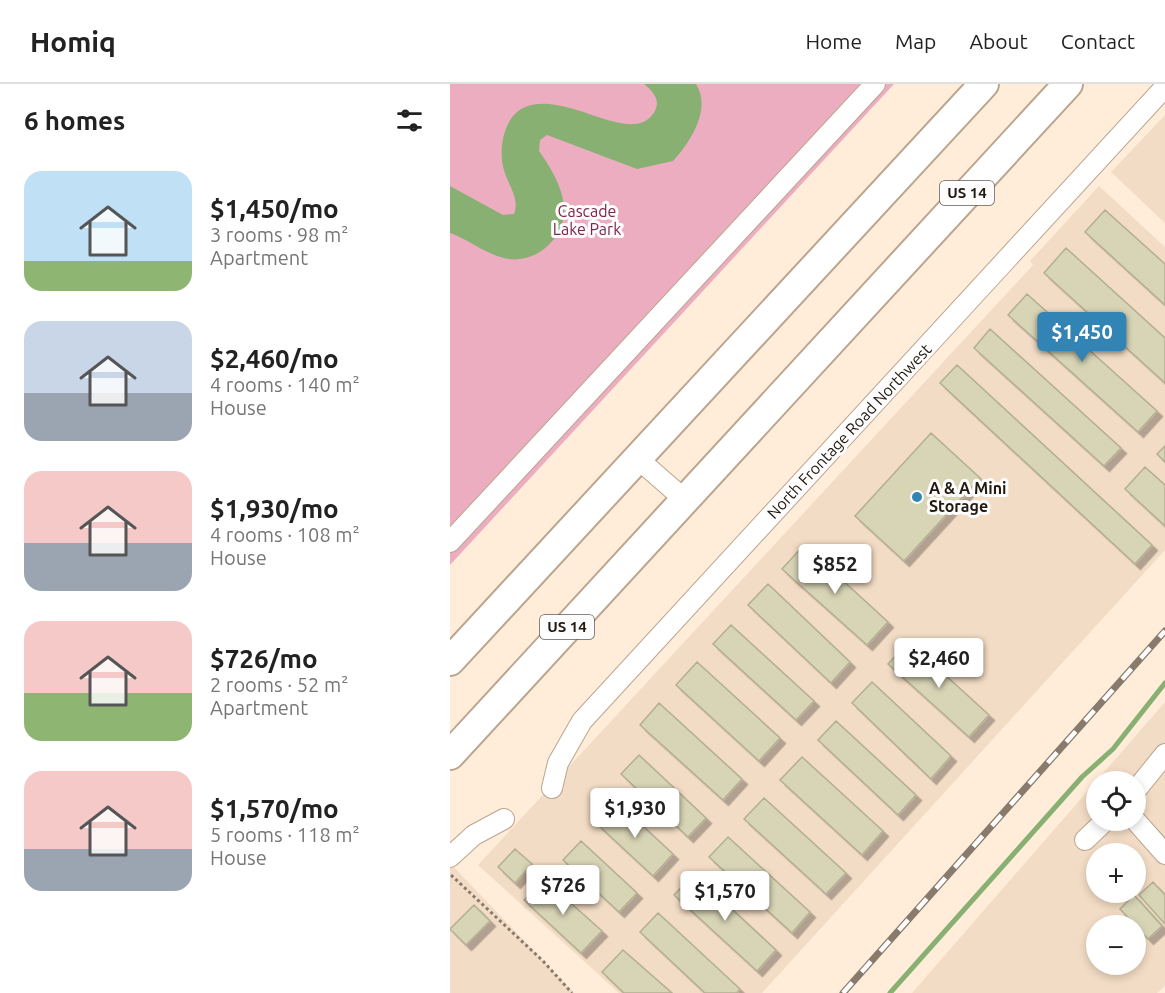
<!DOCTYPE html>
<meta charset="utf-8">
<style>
:root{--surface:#fff;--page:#f6f6f6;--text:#222;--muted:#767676;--line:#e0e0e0;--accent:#3184b4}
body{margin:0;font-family:Ubuntu,sans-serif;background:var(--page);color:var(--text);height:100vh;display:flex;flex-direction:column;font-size:22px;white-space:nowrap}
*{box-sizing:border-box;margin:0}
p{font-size:20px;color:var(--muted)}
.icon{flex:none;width:33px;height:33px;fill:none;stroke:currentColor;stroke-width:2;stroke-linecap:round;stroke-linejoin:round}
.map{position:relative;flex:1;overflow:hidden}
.panel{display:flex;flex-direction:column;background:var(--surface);width:450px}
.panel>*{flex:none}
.tools{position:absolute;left:636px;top:687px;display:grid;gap:12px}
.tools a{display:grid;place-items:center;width:60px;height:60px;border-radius:50%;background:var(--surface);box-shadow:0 3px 9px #0003;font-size:30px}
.price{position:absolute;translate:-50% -51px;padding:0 14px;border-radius:6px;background:#fff;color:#222;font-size:20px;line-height:39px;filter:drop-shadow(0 2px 3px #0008)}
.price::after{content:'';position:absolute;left:50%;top:36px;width:18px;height:14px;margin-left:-9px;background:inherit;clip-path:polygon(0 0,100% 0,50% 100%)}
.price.active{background:var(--accent);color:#fff}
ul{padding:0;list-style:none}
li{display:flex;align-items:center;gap:18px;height:150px;padding:0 24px}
li span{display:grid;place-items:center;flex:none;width:168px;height:120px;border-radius:18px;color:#555}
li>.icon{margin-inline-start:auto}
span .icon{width:72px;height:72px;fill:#fffc;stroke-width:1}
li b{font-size:26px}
h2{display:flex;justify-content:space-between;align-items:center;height:72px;padding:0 24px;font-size:26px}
header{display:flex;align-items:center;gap:36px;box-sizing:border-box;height:84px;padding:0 30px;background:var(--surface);border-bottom:2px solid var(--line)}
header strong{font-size:28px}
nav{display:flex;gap:33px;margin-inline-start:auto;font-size:21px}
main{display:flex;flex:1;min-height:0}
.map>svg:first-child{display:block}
.built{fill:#f3dcc5;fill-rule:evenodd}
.green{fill:#edadc1}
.water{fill:#87b072}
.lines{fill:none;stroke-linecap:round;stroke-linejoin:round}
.stream{stroke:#87b072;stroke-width:5}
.building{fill:#d8d4b6;stroke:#b3af92;stroke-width:1.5;filter:url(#shadow)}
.minor-casing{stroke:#bba58f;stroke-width:22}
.highway-casing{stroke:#bba58f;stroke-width:32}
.path{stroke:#877a6c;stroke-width:3;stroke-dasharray:3 3;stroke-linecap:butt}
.minor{stroke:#fff;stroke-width:20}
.highway{stroke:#fff;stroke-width:28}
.rail-casing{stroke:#887b6d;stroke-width:7}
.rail{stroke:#fdfdfd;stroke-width:4.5;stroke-dasharray:14;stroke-linecap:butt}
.poi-dot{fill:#3184b4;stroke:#fdfdfd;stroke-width:2}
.labels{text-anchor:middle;stroke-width:6;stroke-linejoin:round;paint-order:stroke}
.shield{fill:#fdfdfd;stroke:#645e58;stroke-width:1.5}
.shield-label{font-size:15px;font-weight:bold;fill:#221a11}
.park-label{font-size:16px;fill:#7f254a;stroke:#fdfdfd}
.street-label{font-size:16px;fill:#221a11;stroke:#fdfdfd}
.poi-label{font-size:16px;font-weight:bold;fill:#221a11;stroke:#fdfdfd;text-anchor:start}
</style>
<header>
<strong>Homiq</strong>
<nav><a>Home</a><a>Map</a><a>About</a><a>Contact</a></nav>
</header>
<main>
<section class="panel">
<h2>6 homes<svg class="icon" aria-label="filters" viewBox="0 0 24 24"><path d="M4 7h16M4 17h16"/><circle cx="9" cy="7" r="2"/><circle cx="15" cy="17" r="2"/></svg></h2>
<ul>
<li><span style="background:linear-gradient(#bfe0f5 75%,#8fb573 0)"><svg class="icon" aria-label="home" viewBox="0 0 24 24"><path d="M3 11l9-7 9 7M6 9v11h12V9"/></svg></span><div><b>$1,450/mo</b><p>3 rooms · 98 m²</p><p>Apartment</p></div></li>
<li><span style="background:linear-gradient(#c9d6e8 60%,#9aa5b1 0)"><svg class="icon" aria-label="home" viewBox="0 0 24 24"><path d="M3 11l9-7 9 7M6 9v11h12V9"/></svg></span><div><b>$2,460/mo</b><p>4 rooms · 140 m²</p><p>House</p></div></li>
<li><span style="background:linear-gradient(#f6c9c9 60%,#9aa5b1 0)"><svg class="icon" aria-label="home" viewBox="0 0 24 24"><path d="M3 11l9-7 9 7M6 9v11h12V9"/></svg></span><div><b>$1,930/mo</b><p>4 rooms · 108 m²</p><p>House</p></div></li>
<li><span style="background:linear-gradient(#f6c9c9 60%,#8fb573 0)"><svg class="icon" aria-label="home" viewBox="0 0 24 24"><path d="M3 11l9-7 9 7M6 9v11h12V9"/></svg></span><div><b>$726/mo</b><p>2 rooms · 52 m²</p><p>Apartment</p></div></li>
<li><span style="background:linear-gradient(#f6c9c9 65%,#9aa5b1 0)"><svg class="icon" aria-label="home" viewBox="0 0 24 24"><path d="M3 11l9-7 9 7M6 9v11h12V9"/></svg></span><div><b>$1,570/mo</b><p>5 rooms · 118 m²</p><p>House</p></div></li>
</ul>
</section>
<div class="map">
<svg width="715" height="909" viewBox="0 0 715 909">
<defs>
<filter id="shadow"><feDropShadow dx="5.5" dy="5.5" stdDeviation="0" flood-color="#0004"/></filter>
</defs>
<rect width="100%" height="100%" fill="#ffecd9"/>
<path class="built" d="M715,31V139L661,88Z
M649,102L715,163V466L312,909H169L28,781L583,181L580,177Z
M715,618V902L707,909H462ZM646,698H686V736H646ZM646,770H686V808H646ZM646,842H686V880H646Z
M0,779L124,909H0Z"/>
<path class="green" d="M0,0H444L0,481Z"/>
<path class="water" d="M194,0H246C262,25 240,59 223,77L187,85L97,51L90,56L89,67C111,98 130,136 94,165C86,172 70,177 59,175C38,172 20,156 0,149V102L53,131L64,130C70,114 58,101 54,86C48,67 53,34 73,24C115,4 179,63 203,30C212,18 204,8 194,0Z"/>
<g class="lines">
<path class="stream" d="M440,909L632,693L663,665L715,599"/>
</g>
<path class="building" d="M655,126L715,180V221L635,148Z
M616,164L715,254V299L594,189Z
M577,210L707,327L688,348L558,231Z
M540,245L671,364L654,382L524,264Z
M507,281L702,461L685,480L490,299Z
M481,349L530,394L454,477L405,432Z
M715,362V378L707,370Z
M695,383L715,401V442L675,405Z
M354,461L438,538L417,561L332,485Z
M318,500L400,578L381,599L298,521Z
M281,541L364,617L346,636L263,560Z
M459,558L539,631L519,653L438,580Z
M247,578L330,654L309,677L226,601Z
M422,598L501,672L481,695L402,619Z
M209,619L292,695L273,716L190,641Z
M386,637L466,711L448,731L368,656Z
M189,671L256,734L238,753L171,690Z
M352,673L433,747L412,771L330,696Z
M314,714L396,789L376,810L294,735Z
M167,718L223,770L203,792L147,740Z
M278,753L360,828L342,849L259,773Z
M131,757L187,809L169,828L113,776Z
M65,765L82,780L65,799L48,783Z
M244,790L326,866L307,887L224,811Z
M94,795L152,847L131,869L74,816Z
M703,798L715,811V840L689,811Z
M684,811L712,842L698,855L670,825Z
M24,821L40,837L16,861L0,845Z
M208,829L290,905L287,909H255L190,848Z
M173,866L222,909H174L152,888Z"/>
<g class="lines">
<defs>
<path id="minor" d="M187,374L235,416
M0,458L425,0
M102,704L108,679L132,637L715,3
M686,706L715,670
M685,736L715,770
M635,756L656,736
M0,773L24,751L54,735"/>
<path id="highway" d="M0,577L534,0
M0,671L618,0"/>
</defs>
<use href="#minor" class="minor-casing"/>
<use href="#highway" class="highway-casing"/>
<path class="path" d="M1,791L93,877L122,909"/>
<use href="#minor" class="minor"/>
<use href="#highway" class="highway"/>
<defs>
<path id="rail" d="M393,909L715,547"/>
</defs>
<use href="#rail" class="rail-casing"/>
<use href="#rail" class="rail"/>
</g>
<circle class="poi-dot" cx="467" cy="413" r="6"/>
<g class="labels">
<g class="shield">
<rect x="490" y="97" width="54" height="24" rx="4.5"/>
<rect x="90" y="531" width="54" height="24" rx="4.5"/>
</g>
<g class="shield-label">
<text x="517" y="114">US 14</text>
<text x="117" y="548">US 14</text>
</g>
<g class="park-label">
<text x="137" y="133">Cascade<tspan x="137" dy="18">Lake Park</tspan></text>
</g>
<g class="street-label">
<text transform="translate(399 347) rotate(-47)" y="6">North Frontage Road Northwest</text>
</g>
<g class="poi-label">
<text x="479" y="410">A &amp; A Mini<tspan x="479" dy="18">Storage</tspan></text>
</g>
</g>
</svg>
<div class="tools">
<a><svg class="icon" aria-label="locate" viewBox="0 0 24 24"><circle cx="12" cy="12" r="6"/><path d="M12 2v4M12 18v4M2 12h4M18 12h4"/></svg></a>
<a>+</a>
<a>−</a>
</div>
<b class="price active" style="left:632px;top:279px">$1,450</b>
<b class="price" style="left:385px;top:511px">$852</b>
<b class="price" style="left:489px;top:605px">$2,460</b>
<b class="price" style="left:185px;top:755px">$1,930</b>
<b class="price" style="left:113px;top:832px">$726</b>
<b class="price" style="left:275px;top:838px">$1,570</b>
</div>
</main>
